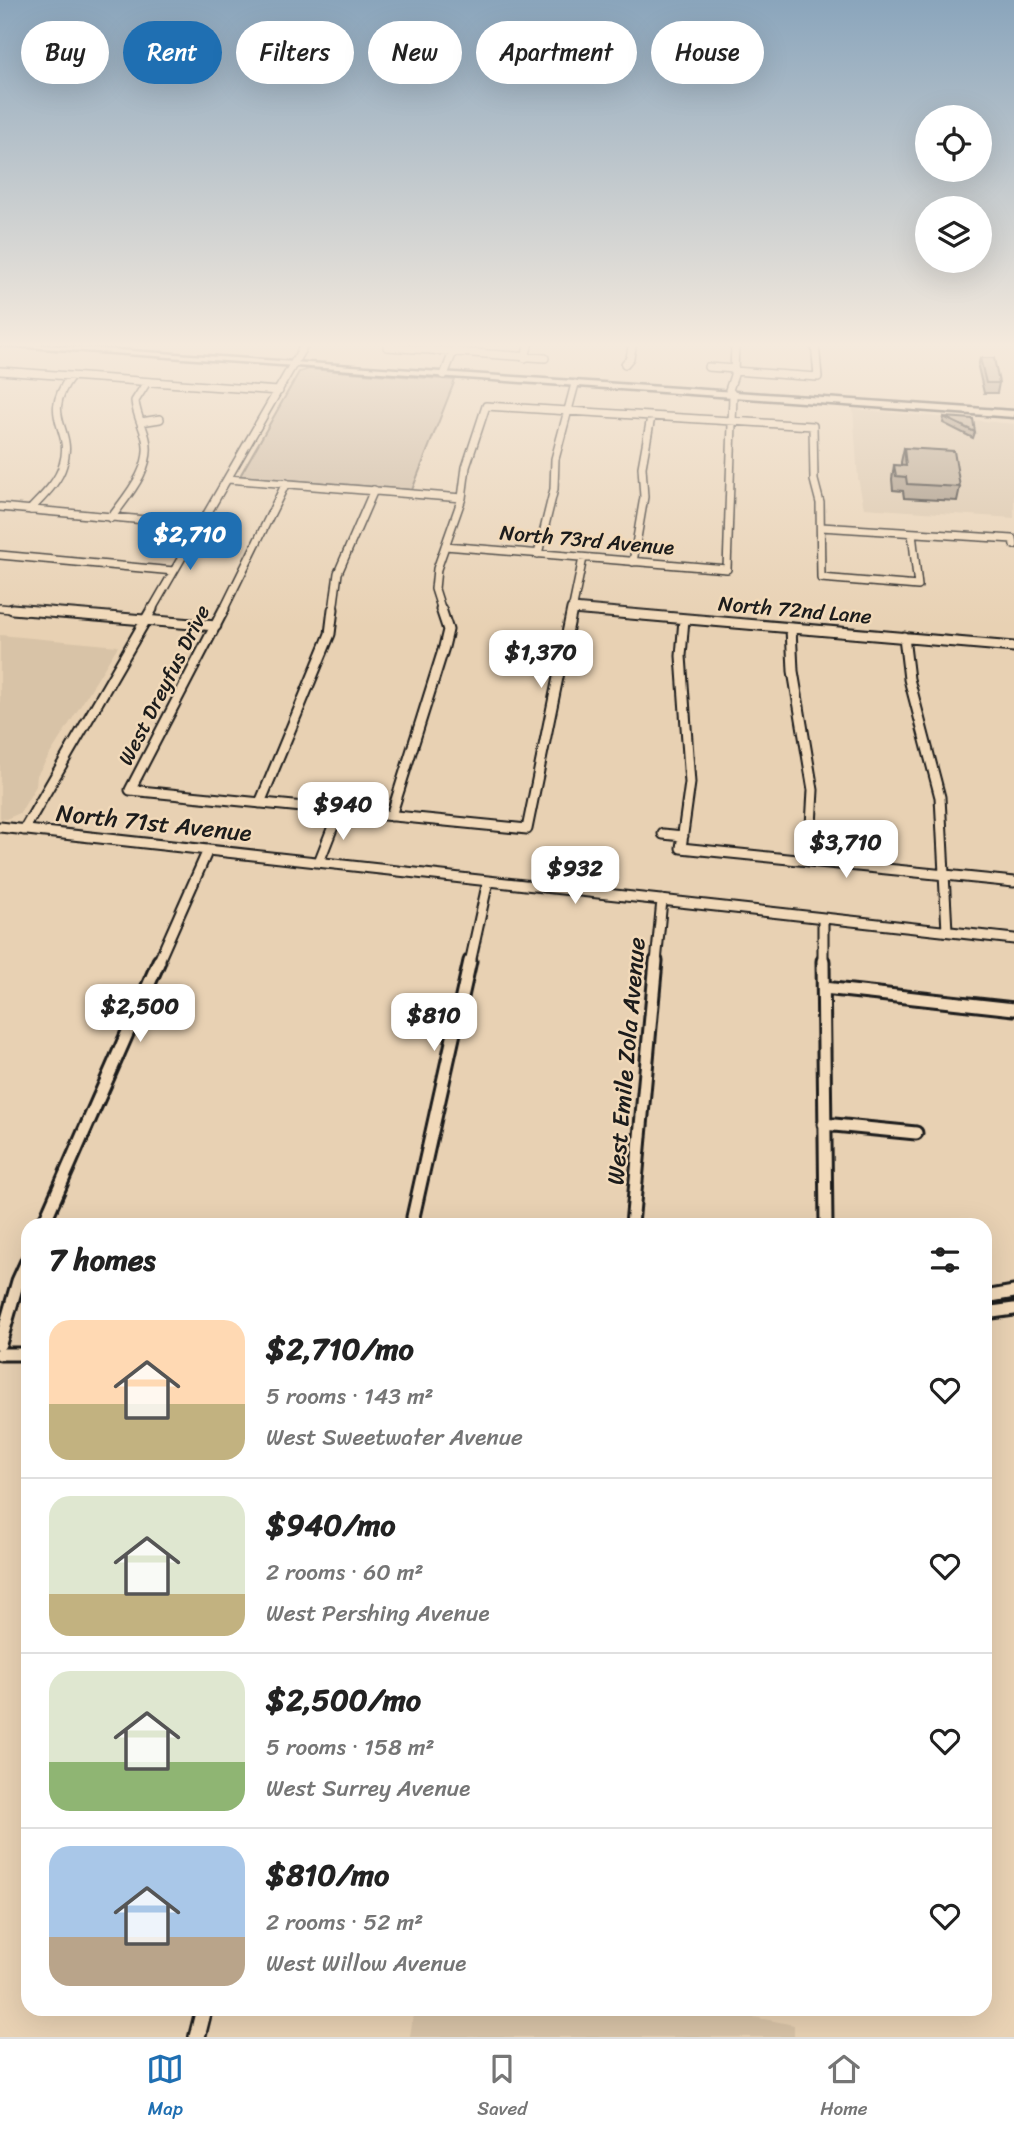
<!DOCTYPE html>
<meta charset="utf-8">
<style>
:root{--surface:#fff;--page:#f2f2f2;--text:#222;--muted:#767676;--line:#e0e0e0;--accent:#1f6fb2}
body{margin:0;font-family:Sriracha,sans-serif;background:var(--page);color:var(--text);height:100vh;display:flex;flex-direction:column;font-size:26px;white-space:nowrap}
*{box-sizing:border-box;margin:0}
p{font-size:23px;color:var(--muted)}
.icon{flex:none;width:38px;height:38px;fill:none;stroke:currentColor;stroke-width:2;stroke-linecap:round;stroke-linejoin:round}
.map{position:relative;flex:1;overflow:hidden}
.details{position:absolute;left:21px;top:1218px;width:971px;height:798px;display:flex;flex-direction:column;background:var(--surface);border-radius:21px;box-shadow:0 7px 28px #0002}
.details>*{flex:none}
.guide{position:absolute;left:21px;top:21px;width:973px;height:63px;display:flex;gap:14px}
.controls{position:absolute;left:915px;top:105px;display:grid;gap:14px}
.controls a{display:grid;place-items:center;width:77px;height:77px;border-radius:50%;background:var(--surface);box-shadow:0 7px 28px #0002;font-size:35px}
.price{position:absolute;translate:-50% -60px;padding:0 16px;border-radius:14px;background:#fff;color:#222;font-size:23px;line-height:46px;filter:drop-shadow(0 2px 4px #0008)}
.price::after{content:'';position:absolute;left:50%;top:42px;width:21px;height:16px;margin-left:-10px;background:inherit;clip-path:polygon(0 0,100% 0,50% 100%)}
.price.active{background:var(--accent);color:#fff}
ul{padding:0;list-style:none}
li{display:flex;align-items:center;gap:21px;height:175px;padding:0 28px}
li+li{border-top:2px solid var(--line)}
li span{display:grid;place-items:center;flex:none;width:196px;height:140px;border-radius:21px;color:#555}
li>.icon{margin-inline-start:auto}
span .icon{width:84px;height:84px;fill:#fffc;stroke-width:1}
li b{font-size:30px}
h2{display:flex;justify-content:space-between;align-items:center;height:84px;padding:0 28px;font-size:30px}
.chip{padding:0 24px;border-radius:32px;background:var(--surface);box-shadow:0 7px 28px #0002;font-size:24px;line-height:63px}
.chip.active{background:var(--accent);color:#fff}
.menu{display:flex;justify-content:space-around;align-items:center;height:98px;border-top:2px solid var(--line);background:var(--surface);font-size:19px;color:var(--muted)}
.menu a{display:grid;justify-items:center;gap:4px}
.menu .active{color:var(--accent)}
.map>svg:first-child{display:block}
.built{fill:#d8c3a7}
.green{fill:#c7b39a;stroke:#72685b;stroke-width:2}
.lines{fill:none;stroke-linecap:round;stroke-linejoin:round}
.minor-far3-casing{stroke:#1c1c1c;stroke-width:10}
.minor-far2-casing{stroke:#1c1c1c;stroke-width:13}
.minor-far1-casing{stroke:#1c1c1c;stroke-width:17}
.minor-casing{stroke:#1c1c1c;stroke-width:20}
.major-casing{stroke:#1c1c1c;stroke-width:5}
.minor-far3{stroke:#f1d9b9;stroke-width:7}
.minor-far2{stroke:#f1d9b9;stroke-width:9}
.minor-far1{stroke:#f1d9b9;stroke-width:11}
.minor{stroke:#f1d9b9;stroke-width:15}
.major{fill:#f1d9b9;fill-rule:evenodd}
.wall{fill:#998a78;stroke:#1c1c1c;stroke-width:2}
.building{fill:#b2a18b;stroke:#1c1c1c;stroke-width:2}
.labels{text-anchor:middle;stroke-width:5;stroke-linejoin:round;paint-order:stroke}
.far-street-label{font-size:21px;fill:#1c1c1c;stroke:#f1d9b9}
.street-label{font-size:24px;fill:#1c1c1c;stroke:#f1d9b9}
</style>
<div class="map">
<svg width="1014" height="2037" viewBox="0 0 1014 2037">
<rect width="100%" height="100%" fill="#e8d1b3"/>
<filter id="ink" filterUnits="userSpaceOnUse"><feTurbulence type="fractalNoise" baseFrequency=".0143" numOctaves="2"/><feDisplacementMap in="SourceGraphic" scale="14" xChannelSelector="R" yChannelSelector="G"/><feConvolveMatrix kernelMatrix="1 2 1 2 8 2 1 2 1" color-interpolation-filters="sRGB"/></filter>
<g filter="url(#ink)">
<path class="built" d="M853,409L1014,424V518L864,508L858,478Z
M0,635L118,646L37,775L36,786L20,813L6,819L0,818Z
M414,2009H713L794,2025V2037H410Z"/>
<path class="green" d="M309,369L455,380L412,490L240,476L299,372Z"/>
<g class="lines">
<defs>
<path id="minor-far3" d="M387,347L545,358
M525,358L529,342
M625,364L630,358L633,342
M708,367L735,369
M0,371L279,391
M734,371L818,377L815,342
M444,375L457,342
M141,422L160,419
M228,479L462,498
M0,507L201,525
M30,510C42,497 58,483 63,465C75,427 39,419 71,376
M111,518C127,496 153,468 146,439C143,426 136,414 135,401L147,382
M821,527L1013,539L1014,545
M445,546L727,569L733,395L729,390L734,375L735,342
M538,554L554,489L555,459L575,384
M0,555L174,571
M633,562L644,497L642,467L651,417
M0,608L33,611
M572,609L592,611
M151,611L306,342
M223,611L286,483
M333,611L338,573L374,490
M442,611L435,589L437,569L462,498L466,467L486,406L813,426L814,480L820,503L821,578L918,586L912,533
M572,611L583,558"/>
<path id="minor-far2" d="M12,609L216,626
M224,609L130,790L527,829L572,609
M572,609L1014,647
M684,619L681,656L690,783L681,848L1014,882
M791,628L793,671L813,790L809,861
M904,637L909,679L940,797L947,931
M260,803L330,634L333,609
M391,816L444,647L448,630L441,609
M0,827L1014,939
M24,830L152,609
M663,834L683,836
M319,862L339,811
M823,918V963
M158,963L208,850
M470,963L488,881
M656,963L662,900"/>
<path id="minor-far1" d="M823,961L826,1225
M824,988L1014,1009
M824,1124L916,1133
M43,1225L159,961
M415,1225L413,1217L470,961
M632,1225L656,961
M985,1297L1014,1292
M985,1313L1014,1309
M0,1344L18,1281L28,1259
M0,1354H28"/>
<path id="minor" d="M197,2037L204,2009"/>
<path id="major" d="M0,342L1014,411V417L0,345Z"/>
</defs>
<use href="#minor-far3" class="minor-far3-casing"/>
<use href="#minor-far2" class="minor-far2-casing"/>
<use href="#minor-far1" class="minor-far1-casing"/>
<use href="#minor" class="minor-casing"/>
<use href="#major" class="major-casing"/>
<use href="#minor-far3" class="minor-far3"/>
<use href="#minor-far2" class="minor-far2"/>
<use href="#minor-far1" class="minor-far1"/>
<use href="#minor" class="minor"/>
<use href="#major" class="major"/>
</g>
<path class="wall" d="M980,358L999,383L997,393H984L978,367Z
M944,417L975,432L973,438L943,423Z
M904,448L960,487L957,501L904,498L903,491L893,490L892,479L894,465L901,466V462Z"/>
<path class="building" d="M980,358H994L999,383H986Z
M944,417L973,419L975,432Z
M904,448L954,451L960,487L907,484L906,477L896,476L894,465L906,466Z"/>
</g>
<linearGradient id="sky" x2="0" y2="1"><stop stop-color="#8aa5bc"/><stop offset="0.55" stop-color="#f5eadd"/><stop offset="1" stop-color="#f5eadd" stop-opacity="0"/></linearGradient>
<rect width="1014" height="627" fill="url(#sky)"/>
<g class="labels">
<g class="far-street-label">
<text transform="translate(587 540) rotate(5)" y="7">North 73rd Avenue</text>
<text transform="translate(795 610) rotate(5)" y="7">North 72nd Lane</text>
<text transform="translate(164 685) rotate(-63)" y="7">West Dreyfus Drive</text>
</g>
<g class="street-label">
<text transform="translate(154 823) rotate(6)" y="8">North 71st Avenue</text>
<text transform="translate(626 1061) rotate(-85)" y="8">West Emile Zola Avenue</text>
</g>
</g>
</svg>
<div class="controls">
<a><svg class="icon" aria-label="locate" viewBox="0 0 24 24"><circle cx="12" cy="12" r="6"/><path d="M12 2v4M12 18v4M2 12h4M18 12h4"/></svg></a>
<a><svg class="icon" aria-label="layers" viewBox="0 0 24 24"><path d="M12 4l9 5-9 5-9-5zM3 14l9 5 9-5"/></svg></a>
</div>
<b class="price active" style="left:190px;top:572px">$2,710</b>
<b class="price" style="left:541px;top:690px">$1,370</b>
<b class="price" style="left:343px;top:842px">$940</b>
<b class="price" style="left:846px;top:880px">$3,710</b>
<b class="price" style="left:575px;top:906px">$932</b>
<b class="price" style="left:140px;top:1044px">$2,500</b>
<b class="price" style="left:434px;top:1053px">$810</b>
<div class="guide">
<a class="chip">Buy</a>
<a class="chip active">Rent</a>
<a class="chip">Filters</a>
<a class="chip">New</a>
<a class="chip">Apartment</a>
<a class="chip">House</a>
</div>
<section class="details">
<h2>7 homes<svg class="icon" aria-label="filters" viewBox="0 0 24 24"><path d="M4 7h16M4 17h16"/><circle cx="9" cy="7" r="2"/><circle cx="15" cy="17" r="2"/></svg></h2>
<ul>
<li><span style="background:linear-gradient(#ffd9b3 60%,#c2b280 0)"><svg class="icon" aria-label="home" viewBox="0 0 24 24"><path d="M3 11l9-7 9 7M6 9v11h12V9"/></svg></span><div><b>$2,710/mo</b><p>5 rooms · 143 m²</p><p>West Sweetwater Avenue</p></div><svg class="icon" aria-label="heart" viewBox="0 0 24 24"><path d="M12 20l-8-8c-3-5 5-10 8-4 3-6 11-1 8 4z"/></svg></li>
<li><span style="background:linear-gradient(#dfe7d0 70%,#c2b280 0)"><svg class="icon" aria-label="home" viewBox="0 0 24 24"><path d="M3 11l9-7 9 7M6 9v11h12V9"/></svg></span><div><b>$940/mo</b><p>2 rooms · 60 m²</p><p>West Pershing Avenue</p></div><svg class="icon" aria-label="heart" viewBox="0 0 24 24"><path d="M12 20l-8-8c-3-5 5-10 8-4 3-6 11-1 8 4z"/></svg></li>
<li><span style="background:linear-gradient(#dfe7d0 65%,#8fb573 0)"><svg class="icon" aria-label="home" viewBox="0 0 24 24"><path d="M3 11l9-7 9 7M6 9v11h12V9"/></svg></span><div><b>$2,500/mo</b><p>5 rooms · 158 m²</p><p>West Surrey Avenue</p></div><svg class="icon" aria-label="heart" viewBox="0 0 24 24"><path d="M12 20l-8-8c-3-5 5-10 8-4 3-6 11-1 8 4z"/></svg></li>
<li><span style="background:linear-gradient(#a9c7e8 65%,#b9a48a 0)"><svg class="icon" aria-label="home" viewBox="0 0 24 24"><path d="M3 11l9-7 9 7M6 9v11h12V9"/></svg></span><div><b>$810/mo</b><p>2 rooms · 52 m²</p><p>West Willow Avenue</p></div><svg class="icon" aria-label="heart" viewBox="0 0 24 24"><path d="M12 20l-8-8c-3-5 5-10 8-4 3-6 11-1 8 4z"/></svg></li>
</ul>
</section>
</div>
<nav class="menu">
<a class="active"><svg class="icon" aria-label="map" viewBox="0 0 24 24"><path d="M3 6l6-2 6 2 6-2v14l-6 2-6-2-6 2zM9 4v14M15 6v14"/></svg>Map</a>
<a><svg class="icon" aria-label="saved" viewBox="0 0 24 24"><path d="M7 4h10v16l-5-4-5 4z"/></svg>Saved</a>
<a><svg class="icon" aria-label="home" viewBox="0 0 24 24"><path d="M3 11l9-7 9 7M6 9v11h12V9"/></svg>Home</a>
</nav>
